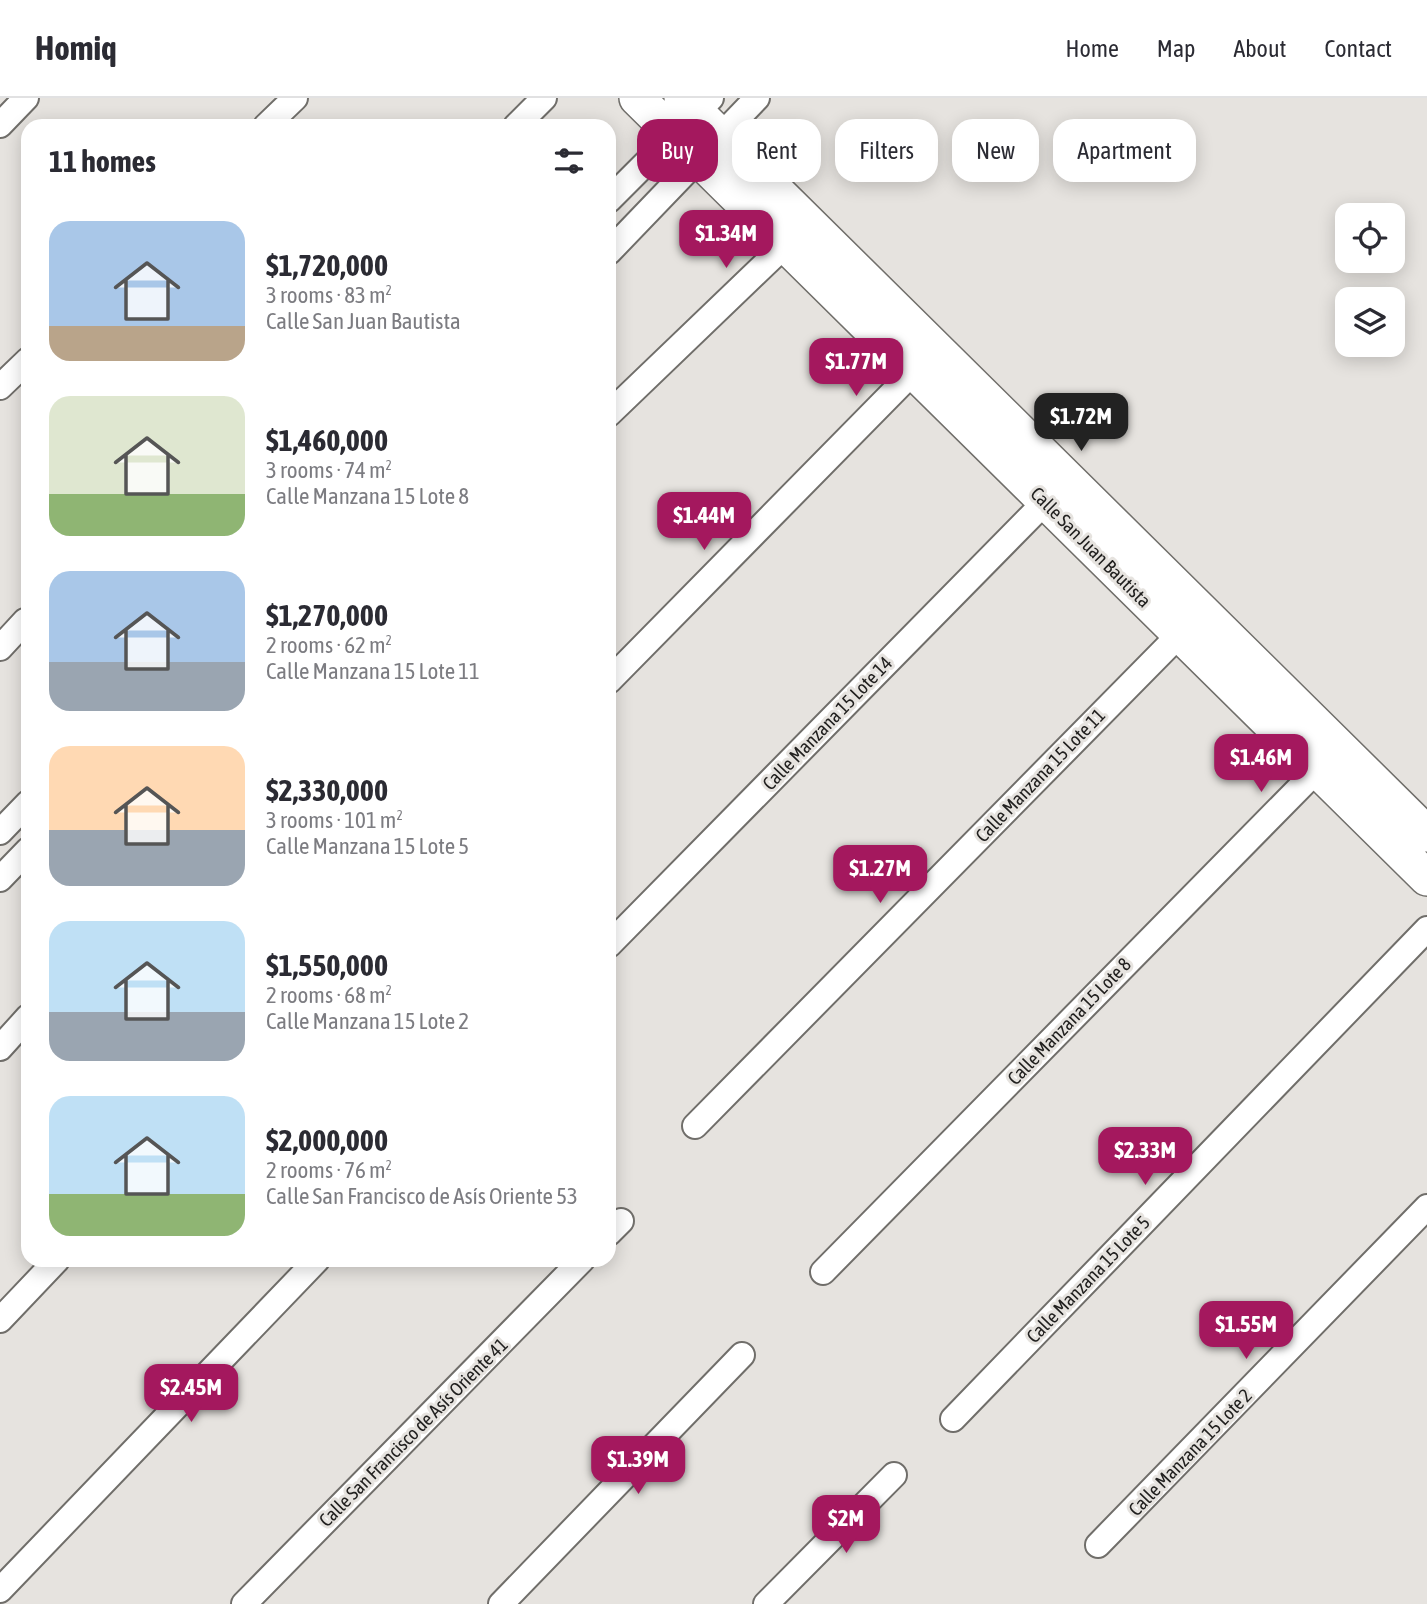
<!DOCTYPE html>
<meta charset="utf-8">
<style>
:root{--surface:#fff;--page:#f2f2f3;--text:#2b2b33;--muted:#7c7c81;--line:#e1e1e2;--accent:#a4185e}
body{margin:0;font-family:"Asap Condensed",sans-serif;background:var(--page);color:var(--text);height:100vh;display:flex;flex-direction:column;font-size:26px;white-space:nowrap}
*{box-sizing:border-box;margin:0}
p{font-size:23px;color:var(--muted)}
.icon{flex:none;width:38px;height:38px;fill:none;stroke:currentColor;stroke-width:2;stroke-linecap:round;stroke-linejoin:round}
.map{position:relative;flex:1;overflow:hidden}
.side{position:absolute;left:21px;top:21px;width:595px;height:1148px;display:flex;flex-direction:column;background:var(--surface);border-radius:21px;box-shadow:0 4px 18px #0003}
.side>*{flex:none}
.guide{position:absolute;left:637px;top:21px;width:665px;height:63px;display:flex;gap:14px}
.buttons{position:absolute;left:1335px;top:105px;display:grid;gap:14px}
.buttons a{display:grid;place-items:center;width:70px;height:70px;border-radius:14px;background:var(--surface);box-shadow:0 4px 18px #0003;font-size:35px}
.price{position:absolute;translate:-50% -60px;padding:0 16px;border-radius:14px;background:var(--accent);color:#fff;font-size:23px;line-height:46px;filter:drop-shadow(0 2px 4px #0008)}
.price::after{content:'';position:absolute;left:50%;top:42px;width:21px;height:16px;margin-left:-10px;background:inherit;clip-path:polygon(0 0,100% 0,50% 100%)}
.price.current{background:#222;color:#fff}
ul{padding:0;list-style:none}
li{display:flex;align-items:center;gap:21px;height:175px;padding:0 28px}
li span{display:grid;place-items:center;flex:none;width:196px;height:140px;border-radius:21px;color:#555}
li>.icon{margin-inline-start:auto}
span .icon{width:84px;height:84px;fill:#fffc;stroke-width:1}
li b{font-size:30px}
h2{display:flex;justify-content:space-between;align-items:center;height:84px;padding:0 28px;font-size:30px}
.chip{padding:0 24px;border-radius:21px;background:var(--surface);box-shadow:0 4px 18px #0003;font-size:24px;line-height:63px}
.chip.current{background:var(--accent);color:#fff}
header{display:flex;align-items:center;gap:42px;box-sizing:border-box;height:98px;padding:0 35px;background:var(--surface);border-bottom:2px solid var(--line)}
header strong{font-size:33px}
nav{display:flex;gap:38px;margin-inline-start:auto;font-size:24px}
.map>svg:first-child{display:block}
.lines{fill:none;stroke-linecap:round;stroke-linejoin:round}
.street-casing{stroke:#706e6a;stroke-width:28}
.secondary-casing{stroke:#706e6a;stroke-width:38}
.street{stroke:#fff;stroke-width:24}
.secondary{stroke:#fff;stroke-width:35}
.labels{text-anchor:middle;stroke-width:6;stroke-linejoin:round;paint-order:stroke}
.street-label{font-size:19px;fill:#21201f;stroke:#e6e3df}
</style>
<header>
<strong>Homiq</strong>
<nav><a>Home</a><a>Map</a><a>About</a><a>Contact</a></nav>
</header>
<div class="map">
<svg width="1427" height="1506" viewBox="0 0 1427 1506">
<rect width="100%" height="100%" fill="#e6e3df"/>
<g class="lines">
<defs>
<path id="street" d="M0,27L26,0
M266,28L295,0
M516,28L544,0
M609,102L711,0
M609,154L757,0
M0,289L28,262
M609,316L784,148
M0,550L25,523
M609,583L913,274
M0,734L28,705
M0,781L28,752
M609,847L1045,404
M0,950L28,919
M695,1028L1180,536
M609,1135L621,1123
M823,1174L1317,672
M0,1222L57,1162
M953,1321L1427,831
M1098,1447L1427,1109
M0,1492L317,1162
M244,1506L582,1162
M501,1506L742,1257
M766,1506L894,1377"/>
<path id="secondary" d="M637,0L1427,780
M682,0L1427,736"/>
</defs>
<use href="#street" class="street-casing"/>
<use href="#secondary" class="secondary-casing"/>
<use href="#street" class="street"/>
<use href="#secondary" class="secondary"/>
</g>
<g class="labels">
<g class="street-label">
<text transform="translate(1091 449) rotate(45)" y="7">Calle San Juan Bautista</text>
<text transform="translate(827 625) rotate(-46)" y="7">Calle Manzana 15 Lote 14</text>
<text transform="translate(1040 677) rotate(-46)" y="7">Calle Manzana 15 Lote 11</text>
<text transform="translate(1069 923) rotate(-46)" y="7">Calle Manzana 15 Lote 8</text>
<text transform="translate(1088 1181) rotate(-46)" y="7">Calle Manzana 15 Lote 5</text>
<text transform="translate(413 1334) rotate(-45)" y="7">Calle San Francisco de Asís Oriente 41</text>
<text transform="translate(1190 1354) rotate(-46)" y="7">Calle Manzana 15 Lote 2</text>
</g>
</g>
</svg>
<div class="buttons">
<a><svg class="icon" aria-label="locate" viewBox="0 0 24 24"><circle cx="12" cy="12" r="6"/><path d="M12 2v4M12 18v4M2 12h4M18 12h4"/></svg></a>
<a><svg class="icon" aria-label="layers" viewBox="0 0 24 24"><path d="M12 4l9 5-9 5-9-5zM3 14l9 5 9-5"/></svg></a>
</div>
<b class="price" style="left:726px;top:172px">$1.34M</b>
<b class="price" style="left:856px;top:300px">$1.77M</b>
<b class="price current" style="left:1081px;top:355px">$1.72M</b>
<b class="price" style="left:704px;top:454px">$1.44M</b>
<b class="price" style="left:1261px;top:696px">$1.46M</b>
<b class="price" style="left:880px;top:807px">$1.27M</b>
<b class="price" style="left:1145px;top:1089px">$2.33M</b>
<b class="price" style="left:1246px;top:1263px">$1.55M</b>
<b class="price" style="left:191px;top:1326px">$2.45M</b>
<b class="price" style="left:638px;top:1398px">$1.39M</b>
<b class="price" style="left:846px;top:1457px">$2M</b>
<div class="guide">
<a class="chip current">Buy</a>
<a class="chip">Rent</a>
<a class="chip">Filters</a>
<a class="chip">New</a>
<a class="chip">Apartment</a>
</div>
<section class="side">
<h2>11 homes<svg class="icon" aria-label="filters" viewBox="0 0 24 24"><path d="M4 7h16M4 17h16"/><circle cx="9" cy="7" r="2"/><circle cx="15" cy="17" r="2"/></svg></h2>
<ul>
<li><span style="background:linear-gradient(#a9c7e8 75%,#b9a48a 0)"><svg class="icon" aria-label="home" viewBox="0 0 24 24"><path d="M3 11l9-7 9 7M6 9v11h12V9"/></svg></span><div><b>$1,720,000</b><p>3 rooms · 83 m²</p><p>Calle San Juan Bautista</p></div></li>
<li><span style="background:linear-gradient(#dfe7d0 70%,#8fb573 0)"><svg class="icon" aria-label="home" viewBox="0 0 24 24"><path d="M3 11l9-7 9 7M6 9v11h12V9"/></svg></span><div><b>$1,460,000</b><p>3 rooms · 74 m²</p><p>Calle Manzana 15 Lote 8</p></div></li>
<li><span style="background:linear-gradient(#a9c7e8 65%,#9aa5b1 0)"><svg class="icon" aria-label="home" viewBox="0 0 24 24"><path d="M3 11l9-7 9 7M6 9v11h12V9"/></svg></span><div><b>$1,270,000</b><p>2 rooms · 62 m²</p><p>Calle Manzana 15 Lote 11</p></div></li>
<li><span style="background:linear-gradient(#ffd9b3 60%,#9aa5b1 0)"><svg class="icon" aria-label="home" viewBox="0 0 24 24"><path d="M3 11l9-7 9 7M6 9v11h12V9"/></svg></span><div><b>$2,330,000</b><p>3 rooms · 101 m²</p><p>Calle Manzana 15 Lote 5</p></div></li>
<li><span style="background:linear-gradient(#bfe0f5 65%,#9aa5b1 0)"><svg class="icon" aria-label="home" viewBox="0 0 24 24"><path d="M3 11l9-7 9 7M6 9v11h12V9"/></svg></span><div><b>$1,550,000</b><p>2 rooms · 68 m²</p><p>Calle Manzana 15 Lote 2</p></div></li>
<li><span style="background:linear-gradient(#bfe0f5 70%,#8fb573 0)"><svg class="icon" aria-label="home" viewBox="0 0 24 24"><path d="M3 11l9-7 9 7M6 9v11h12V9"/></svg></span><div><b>$2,000,000</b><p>2 rooms · 76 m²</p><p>Calle San Francisco de Asís Oriente 53</p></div></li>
</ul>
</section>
</div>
